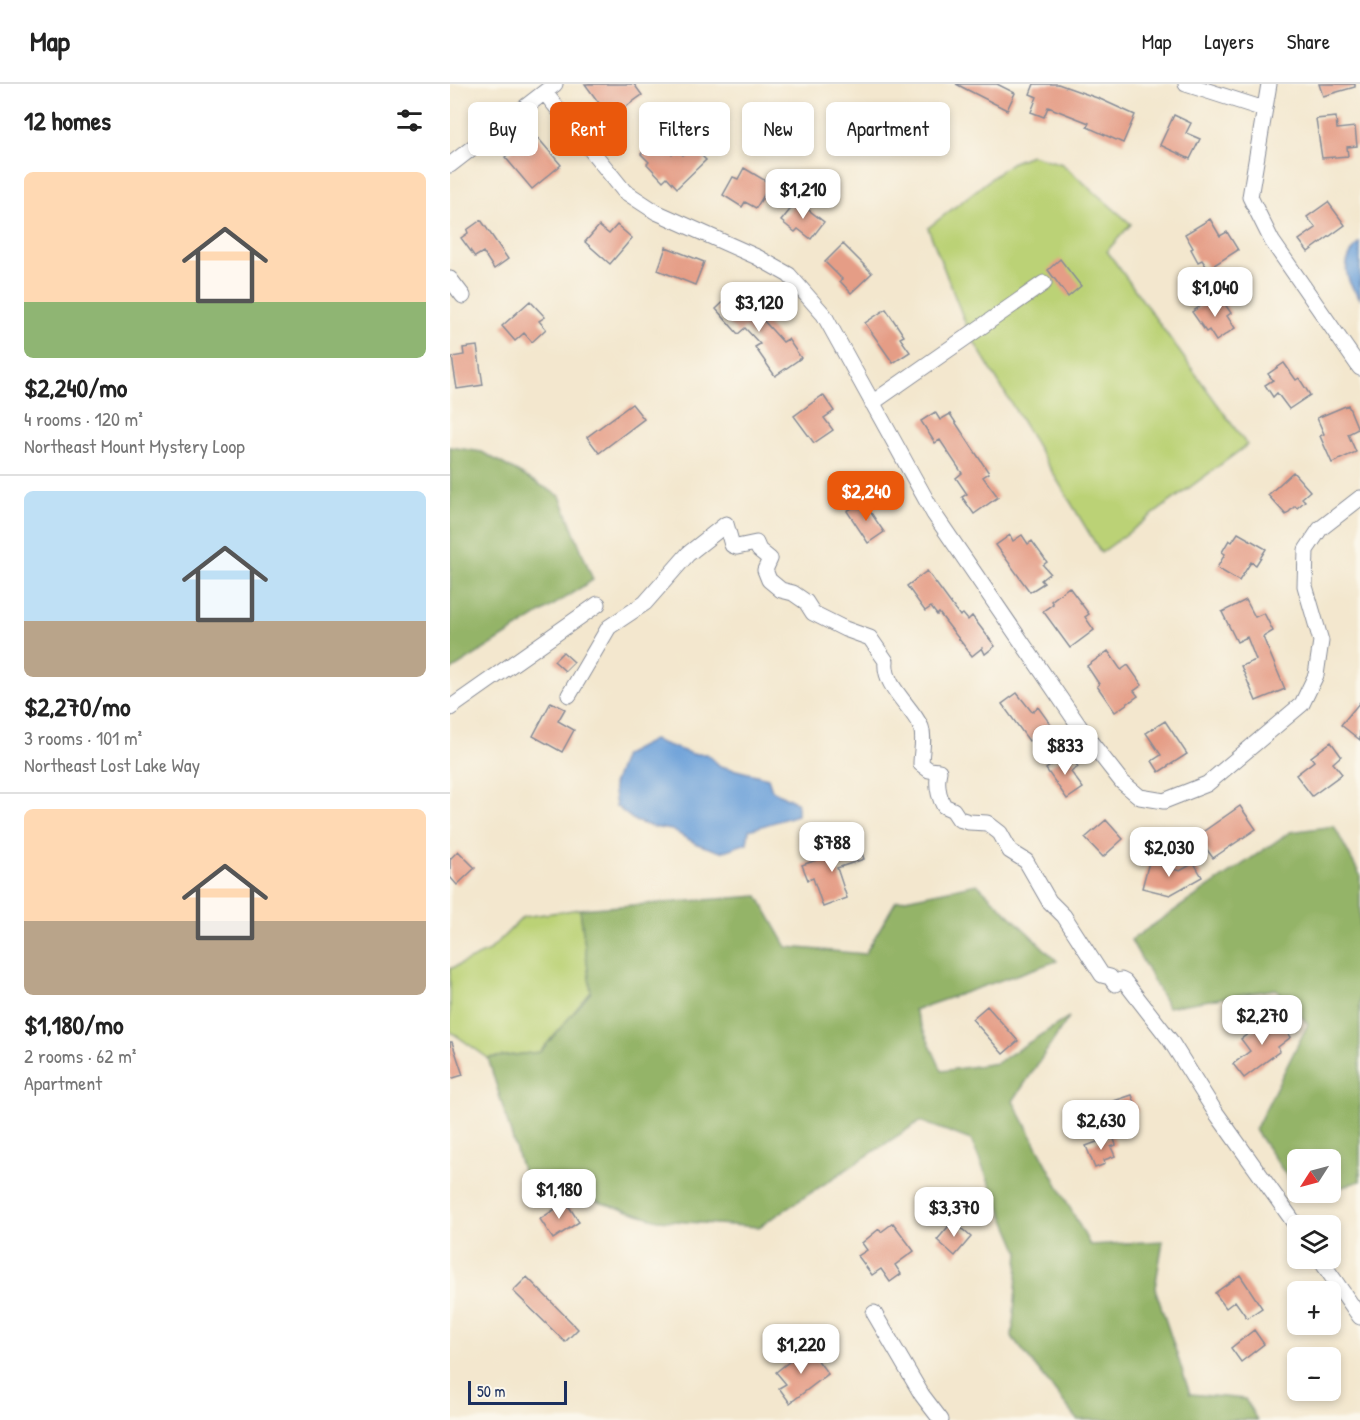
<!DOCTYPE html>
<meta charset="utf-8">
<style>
:root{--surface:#fff;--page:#f6f6f6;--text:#222;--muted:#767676;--line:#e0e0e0;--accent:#ea580c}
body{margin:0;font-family:"Patrick Hand",sans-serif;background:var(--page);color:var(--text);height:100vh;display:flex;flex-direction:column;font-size:22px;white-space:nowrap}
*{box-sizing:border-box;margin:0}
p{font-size:20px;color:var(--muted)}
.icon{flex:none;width:33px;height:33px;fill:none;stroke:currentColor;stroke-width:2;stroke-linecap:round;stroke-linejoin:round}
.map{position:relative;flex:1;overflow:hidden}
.panel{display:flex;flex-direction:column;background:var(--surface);width:450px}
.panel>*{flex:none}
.hud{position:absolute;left:18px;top:18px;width:570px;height:54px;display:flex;gap:12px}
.needle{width:39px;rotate:234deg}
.fabs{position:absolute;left:837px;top:1065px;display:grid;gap:12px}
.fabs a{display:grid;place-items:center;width:54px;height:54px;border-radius:9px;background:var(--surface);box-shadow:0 3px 9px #0003;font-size:30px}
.scale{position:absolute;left:18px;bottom:15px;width:99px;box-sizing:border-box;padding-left:6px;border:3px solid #1b2f5e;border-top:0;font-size:16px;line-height:21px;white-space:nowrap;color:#1b2f5e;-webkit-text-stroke:4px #fbf7ec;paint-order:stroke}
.price{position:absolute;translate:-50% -51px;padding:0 14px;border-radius:12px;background:#fff;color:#222;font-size:20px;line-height:39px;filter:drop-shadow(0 2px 3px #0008)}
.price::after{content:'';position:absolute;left:50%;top:36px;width:18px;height:14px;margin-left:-9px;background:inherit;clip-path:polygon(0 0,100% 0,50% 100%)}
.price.active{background:var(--accent);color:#fff}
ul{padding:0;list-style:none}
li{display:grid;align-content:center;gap:12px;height:318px;padding:0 24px}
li+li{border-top:2px solid var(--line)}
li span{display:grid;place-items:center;height:186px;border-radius:9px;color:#555}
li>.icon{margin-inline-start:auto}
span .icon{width:108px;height:108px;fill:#fffc;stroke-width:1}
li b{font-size:26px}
h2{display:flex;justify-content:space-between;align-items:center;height:72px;padding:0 24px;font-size:26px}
.tag{padding:0 21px;border-radius:9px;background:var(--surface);box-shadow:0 3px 9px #0003;font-size:21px;line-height:54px}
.tag.active{background:var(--accent);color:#fff}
header{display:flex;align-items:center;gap:36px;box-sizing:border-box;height:84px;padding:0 30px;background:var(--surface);border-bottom:2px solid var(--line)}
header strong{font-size:28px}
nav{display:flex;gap:33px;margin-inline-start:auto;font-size:21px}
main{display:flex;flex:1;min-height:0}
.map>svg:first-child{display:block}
.green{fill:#bbd276;stroke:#6b806a;stroke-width:1.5}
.forest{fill:#94b467;stroke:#587262;stroke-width:1.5}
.water{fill:#6da1d9;stroke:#44689c;stroke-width:1.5}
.building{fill:#e59d86}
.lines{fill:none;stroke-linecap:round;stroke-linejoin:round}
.minor-casing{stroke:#878b96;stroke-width:17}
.minor{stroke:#fff;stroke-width:15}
</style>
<header>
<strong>Map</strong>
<nav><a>Map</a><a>Layers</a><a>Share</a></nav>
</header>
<main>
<section class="panel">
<h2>12 homes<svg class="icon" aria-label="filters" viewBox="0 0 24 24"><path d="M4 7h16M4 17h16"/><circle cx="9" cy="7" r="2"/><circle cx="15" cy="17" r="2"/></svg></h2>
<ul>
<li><span style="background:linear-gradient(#ffd9b3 70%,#8fb573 0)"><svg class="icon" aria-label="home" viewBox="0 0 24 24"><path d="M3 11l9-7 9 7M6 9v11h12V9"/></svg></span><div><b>$2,240/mo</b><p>4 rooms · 120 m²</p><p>Northeast Mount Mystery Loop</p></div></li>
<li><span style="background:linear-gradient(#bfe0f5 70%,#b9a48a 0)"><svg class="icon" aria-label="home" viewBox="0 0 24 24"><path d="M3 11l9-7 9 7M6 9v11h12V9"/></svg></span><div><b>$2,270/mo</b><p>3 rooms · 101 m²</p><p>Northeast Lost Lake Way</p></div></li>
<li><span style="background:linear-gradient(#ffd9b3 60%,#b9a48a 0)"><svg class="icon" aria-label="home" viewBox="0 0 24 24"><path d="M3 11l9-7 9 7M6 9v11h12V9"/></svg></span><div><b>$1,180/mo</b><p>2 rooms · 62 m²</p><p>Apartment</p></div></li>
</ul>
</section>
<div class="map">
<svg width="910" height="1336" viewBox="0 0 910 1336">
<rect width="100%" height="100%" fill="#fbf7ec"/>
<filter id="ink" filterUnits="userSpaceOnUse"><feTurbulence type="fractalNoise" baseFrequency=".0167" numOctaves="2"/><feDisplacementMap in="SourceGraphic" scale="12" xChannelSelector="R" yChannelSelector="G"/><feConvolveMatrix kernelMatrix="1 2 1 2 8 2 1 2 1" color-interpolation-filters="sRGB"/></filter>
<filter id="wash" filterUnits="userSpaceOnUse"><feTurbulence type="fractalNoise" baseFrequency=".008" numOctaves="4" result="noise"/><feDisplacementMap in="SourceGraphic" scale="24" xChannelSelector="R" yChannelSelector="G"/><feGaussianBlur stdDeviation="1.35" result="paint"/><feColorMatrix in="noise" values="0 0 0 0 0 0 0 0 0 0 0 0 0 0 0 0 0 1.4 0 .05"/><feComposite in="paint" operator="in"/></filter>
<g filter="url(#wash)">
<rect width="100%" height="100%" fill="#f3e7ce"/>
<path class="green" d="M581,71L612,80L681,140L657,167L797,361L651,469L520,251L478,144L561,79Z
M130,825L141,908L90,968L38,974L0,947V885L39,867L73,833Z"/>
<path class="forest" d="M0,363L32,368L110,412L143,496L0,587Z
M884,742L910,791V1097L881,1107L880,1076H848L847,1107L805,1046L858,940L826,905L718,923L681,856L840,748Z
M527,800L607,877L464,926L492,987L547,979L619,933L563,1017L640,1161L713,1157L705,1204L740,1310L795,1315L807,1336H628L562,1253L569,1168L521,1056L470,1037L309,1143L208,1136L75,1096L38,974L90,968L141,908L130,825L308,812L337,863L415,870L446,817Z"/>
<path class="water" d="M910,159V214C894,196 890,176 910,159Z
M203,656L242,670H257L270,682L318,694L322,706L347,719V731L299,746L297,759L271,768L247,760L222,746L203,743L185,737L166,722L163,701L174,671Z"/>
<g id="blocks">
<path class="building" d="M135,0H184L192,11L160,34Z
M506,0H547L565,9L557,26Z
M584,0H608L650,15L685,31L673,59L637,43L639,39L598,23L594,33L581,28L587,13L580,10Z
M869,0H905V3L873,12Z
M724,31L741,39L736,49L750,55L740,75L710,61Z
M886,33L887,45L905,43L907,62L897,63L898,72L872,74L866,35Z
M88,54L111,81L82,105L55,73L70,59L75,65Z
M206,55L222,70L227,65L233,71L242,62L256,76L227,104L217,93L213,97L197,80L199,78L191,70Z
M294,84L321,100L306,124L295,118L292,123L273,111L283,93L288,95Z
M347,117L374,138L361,155L348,145L345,148L331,137Z
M878,118L895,141L858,168L849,156L866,144L857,133Z
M760,135L770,152L777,148L788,166L758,185L752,176L748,178L741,165L743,164L735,150Z
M31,136L58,175L44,185L33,168L25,173L11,154L18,149L17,146Z
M167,141L182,154L160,180L135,158L149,142L159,150Z
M393,160L422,189L401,209L390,197L392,195L375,178Z
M216,163L254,178L245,201L208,186Z
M610,175L631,202L618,213L598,186Z
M286,206L333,258L338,255L351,274L325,292L305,263L310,260L295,244L288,250L266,225Z
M768,210L781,229L777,232L785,244L766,257L759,246L756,248L742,228Z
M80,217L95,233L89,237L96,245L82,258L74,249L65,257L52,242Z
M436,225L454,252L450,254L460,268L443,279L415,239Z
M27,262L33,301L7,305L2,273L14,271L13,264Z
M834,279L846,296L849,294L860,311L839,325L827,309L823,313L815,301L823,296L818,290Z
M373,311L384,327L374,334L383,346L364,359L344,332Z
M182,320L194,335L149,369L137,353Z
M898,321L908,345L898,350L906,368L882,379L870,352L874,350L867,334Z
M485,328L490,336L500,330L539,389L533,393L548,413L524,430L512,413L517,410L506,394L512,389L490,356L485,359L471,337Z
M843,388L860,407L852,414L855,417L847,424L845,422L836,431L818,411Z
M413,417L434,448L418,459L397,427Z
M788,449L816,465L806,481L801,478L789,497L767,484L775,470L772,468L779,456L782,458Z
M560,451L563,457L572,451L578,460L582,457L597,478L593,481L600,489L591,496L594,499L580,508L546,461Z
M477,487L510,532L513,530L518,536L522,532L545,562L535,570L532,564L522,572L489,529L487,531L481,523L475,527L457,502Z
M619,503L639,530L635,533L644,546L620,564L593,527L603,520L601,517Z
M796,516L805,533L814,529L823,547L813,553L835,605L806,617L791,582L806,576L797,553L787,558L772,528Z
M658,567L671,586L678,581L692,601L684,607L688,612L665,628L647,602L649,600L637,582Z
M113,568L124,578L115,587L104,577Z
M567,609L582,628L588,623L601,641L579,657L552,620Z
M101,618L115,625L108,637L124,646L112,668L83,652Z
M910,618V656L891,641Z
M715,637L737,670L709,688L702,677L711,671L696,649Z
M881,658L891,672L883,679L892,690L862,712L846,691L864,677L861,673Z
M619,669L628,683L621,688L633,704L617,715L596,685Z
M790,722L806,745L763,774L747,752Z
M656,736L673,755L653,773L635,754Z
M408,758L414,775L387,784L397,814L373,823L363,794L358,796L352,781L384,770L383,767Z
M8,767L25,784L7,801L0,793V775Z
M699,778L730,787L744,779L752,793L720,811L692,804Z
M537,922L568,957L553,970L522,935Z
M824,931L841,953L828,963L830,967L794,994L783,980L800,967L791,955Z
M0,958H2L13,991L0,995Z
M682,1011L688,1027L667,1035L661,1018Z
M663,1052L666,1061L661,1063L665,1072L654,1076L655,1080L645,1084L636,1062Z
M116,1118L129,1138L103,1155L90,1135Z
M503,1137L521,1153L505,1172L487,1156Z
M443,1139L464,1167L445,1181L451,1190L440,1198L431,1185L422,1191L408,1172L417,1166L412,1159L429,1145L431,1148Z
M790,1191L812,1224L797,1234L785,1217L776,1224L765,1209Z
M77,1193L128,1245L115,1258L63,1207Z
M804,1246L814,1260L791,1278L781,1264Z
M358,1263L378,1290L340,1319L329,1304L336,1300L326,1288Z"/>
</g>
</g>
<g filter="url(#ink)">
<use href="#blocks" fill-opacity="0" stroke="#878b96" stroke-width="1.5"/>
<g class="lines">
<defs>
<path id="minor" d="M736,0L814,25
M819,0L800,113L822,157L910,284
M95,9L174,107L206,128L307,173L339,191L374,231L484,430L636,652L672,698L690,713L714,717L757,700L852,620L866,591L871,557L855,502L856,466L870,445L910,414
M0,81L105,0
M0,195L13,212
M422,319L594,199
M119,611L159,543L195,519L238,470L276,440L282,461L287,463L306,459L309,466L320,475L315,486L319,496L331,506L343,509L356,518L363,529L395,545L420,554L436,577C433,602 461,621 471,643C475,654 471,668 471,680L479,686L489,687C486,700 488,711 494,722L503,726L509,735L519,738L537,739L550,749L560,767L576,777L599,817L614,832L652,891L660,893L665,900L671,896L675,898L720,956L764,1026L848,1144
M0,624L148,520
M869,1174L910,1233
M424,1229L472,1311L491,1336"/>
</defs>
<use href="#minor" class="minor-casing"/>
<use href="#minor" class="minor"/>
</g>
</g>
</svg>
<div class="fabs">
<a><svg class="needle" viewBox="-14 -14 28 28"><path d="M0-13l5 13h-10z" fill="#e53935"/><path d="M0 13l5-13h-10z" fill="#767676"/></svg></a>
<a><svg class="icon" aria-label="layers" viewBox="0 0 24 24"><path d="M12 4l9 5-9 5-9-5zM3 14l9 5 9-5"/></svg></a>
<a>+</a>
<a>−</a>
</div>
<div class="scale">50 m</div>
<b class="price" style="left:353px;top:136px">$1,210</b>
<b class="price" style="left:765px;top:234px">$1,040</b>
<b class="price" style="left:309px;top:249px">$3,120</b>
<b class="price active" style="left:416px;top:438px">$2,240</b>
<b class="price" style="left:615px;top:692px">$833</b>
<b class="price" style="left:382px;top:789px">$788</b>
<b class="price" style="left:719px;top:794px">$2,030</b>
<b class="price" style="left:812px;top:962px">$2,270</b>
<b class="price" style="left:651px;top:1067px">$2,630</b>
<b class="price" style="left:109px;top:1136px">$1,180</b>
<b class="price" style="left:504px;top:1154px">$3,370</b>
<b class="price" style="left:351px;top:1291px">$1,220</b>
<div class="hud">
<a class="tag">Buy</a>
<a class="tag active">Rent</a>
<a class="tag">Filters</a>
<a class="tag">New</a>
<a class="tag">Apartment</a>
</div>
</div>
</main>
